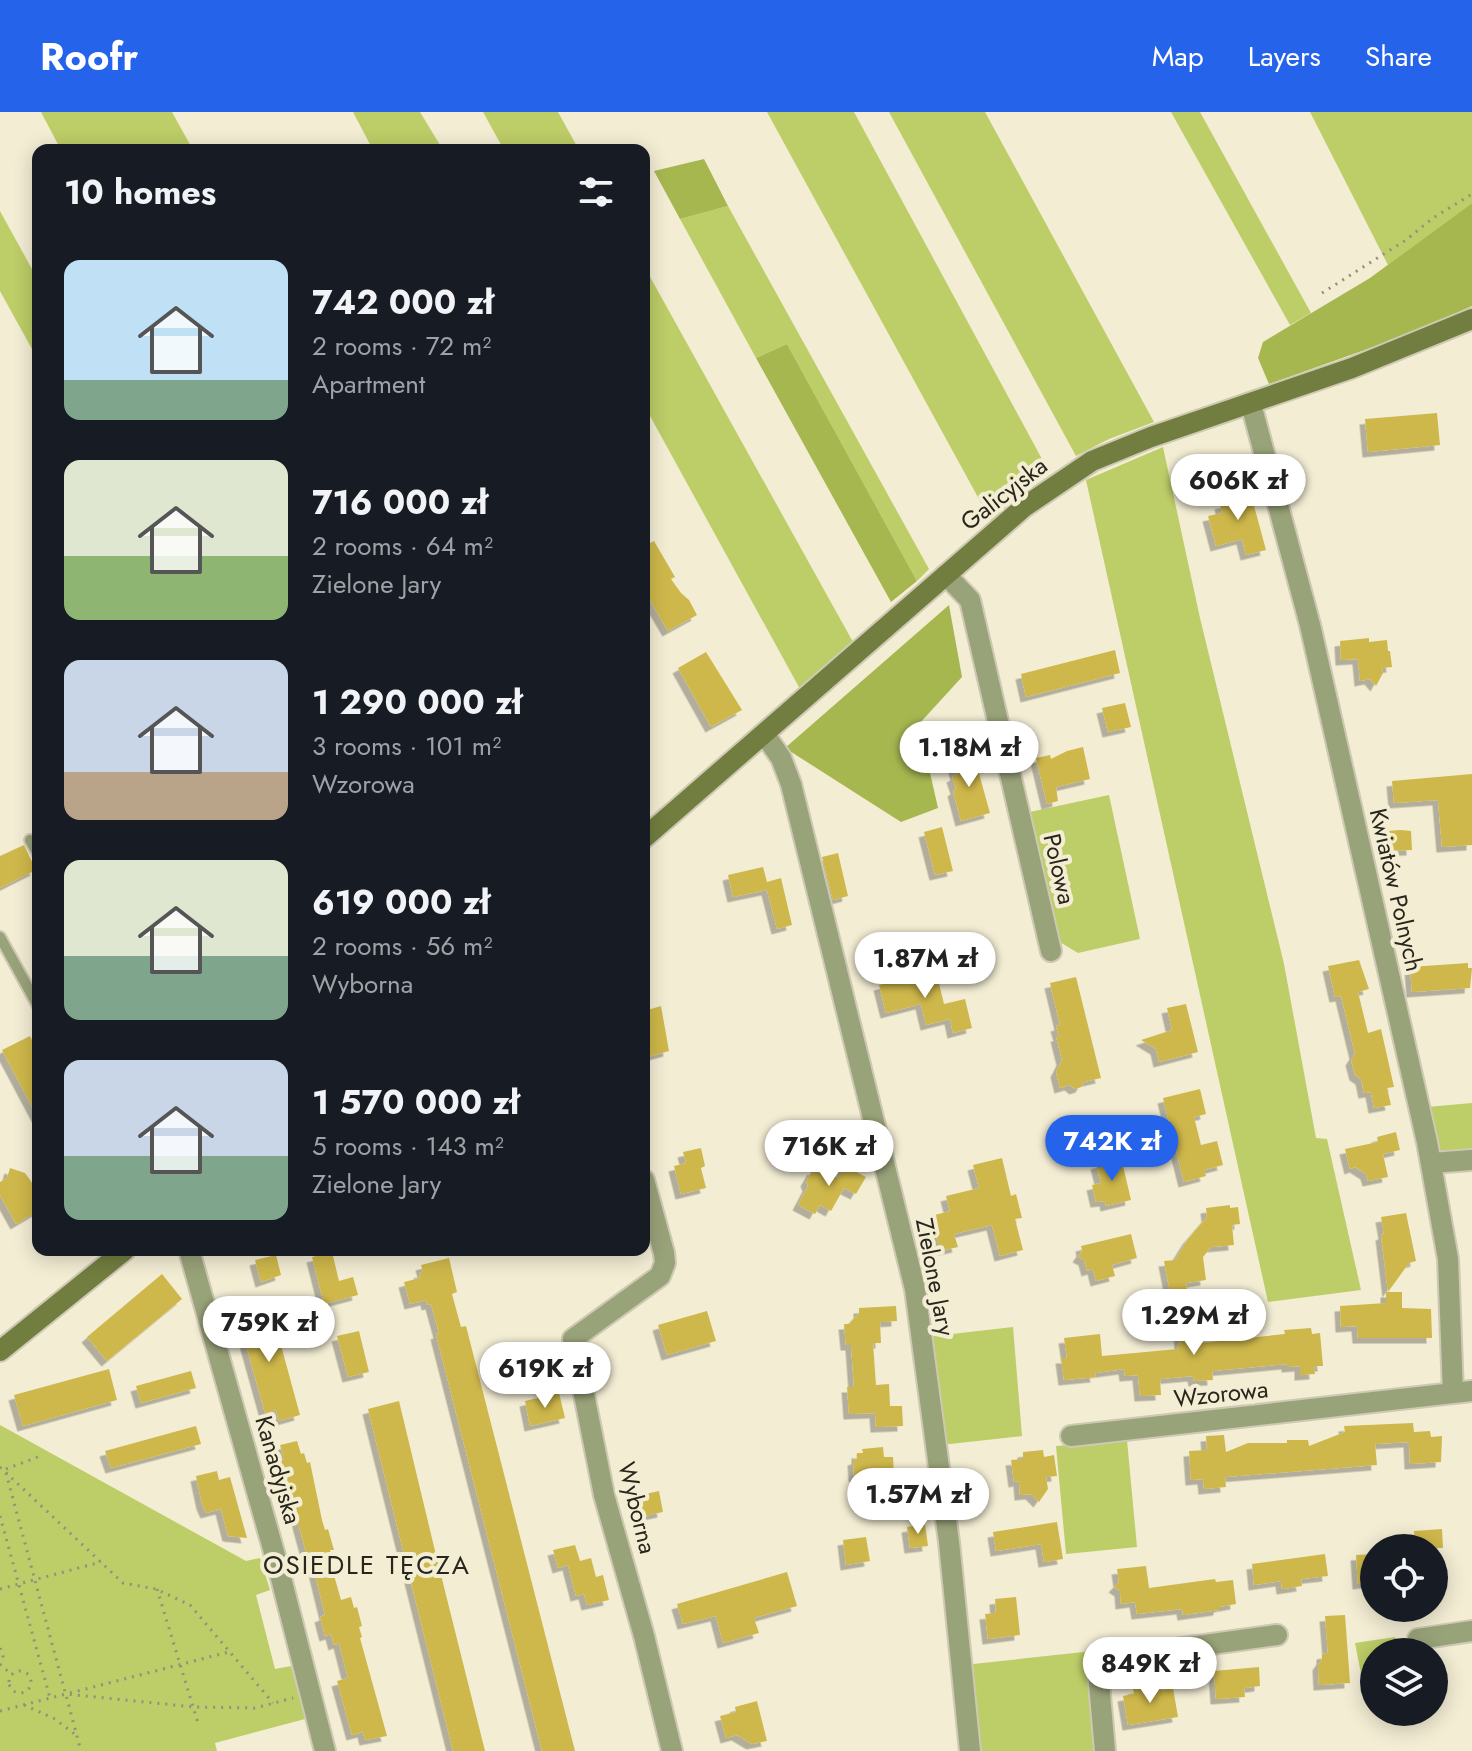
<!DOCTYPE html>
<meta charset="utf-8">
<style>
:root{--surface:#171b24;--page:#20242c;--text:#f1f3f6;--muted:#9ea1a6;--accent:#2563eb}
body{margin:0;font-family:Jost,sans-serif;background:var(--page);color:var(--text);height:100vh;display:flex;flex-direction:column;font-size:30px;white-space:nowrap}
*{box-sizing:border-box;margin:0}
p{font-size:26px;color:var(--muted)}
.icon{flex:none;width:44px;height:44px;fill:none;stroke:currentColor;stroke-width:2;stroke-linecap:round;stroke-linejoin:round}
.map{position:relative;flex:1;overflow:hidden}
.drawer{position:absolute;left:32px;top:32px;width:618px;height:1112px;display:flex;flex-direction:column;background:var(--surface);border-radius:16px;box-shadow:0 4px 20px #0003}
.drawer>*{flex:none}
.controls{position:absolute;left:1360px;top:1422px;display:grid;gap:16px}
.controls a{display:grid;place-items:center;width:88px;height:88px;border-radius:50%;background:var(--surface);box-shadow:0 4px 20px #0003;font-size:40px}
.price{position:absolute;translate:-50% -68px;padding:0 18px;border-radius:28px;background:#fff;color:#222;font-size:26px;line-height:52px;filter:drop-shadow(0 2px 4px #0008)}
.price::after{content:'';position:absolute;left:50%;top:48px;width:24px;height:18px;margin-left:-12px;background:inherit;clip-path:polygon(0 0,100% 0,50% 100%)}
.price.current{background:var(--accent);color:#fff}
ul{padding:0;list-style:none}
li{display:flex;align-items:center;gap:24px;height:200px;padding:0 32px}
li span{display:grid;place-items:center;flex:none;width:224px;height:160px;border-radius:16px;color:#555}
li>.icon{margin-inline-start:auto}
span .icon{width:96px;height:96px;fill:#fffc;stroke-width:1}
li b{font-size:34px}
h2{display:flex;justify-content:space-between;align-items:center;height:96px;padding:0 32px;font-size:34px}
header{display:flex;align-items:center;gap:48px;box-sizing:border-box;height:112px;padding:0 40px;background:var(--accent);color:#fff}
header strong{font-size:38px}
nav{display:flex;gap:44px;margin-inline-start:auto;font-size:28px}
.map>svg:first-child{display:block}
.green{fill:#bdcd67}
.forest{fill:#a7b750}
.building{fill:#cfb84c;filter:url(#shadow)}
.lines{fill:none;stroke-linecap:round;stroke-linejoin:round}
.lane-casing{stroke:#cec9b3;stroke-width:14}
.street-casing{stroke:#cec9b3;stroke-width:24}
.secondary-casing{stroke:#cec9b3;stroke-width:24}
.path{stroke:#94907e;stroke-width:3;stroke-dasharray:2 6;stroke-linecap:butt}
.lane{stroke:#99a379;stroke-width:10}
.street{stroke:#99a379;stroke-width:20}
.secondary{stroke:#727e3f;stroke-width:20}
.labels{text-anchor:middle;stroke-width:8;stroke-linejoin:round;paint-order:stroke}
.street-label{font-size:24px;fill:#27251c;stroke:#f3edd4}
.neighbourhood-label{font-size:26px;letter-spacing:2px;fill:#27251c;stroke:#f3edd4}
</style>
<header>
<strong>Roofr</strong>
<nav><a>Map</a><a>Layers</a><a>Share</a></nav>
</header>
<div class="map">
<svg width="1472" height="1639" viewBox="0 0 1472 1639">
<defs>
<filter id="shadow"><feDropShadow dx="-5.5" dy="5.5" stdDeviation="0" flood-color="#0004"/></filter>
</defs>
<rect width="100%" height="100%" fill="#f3edd4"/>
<path class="green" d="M41,0H172L193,38H61Z
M353,0H420L443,38H373Z
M483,0H558L579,38H504Z
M767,0H854L1049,360L991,409Z
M889,0H985L1154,310L1109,327L1076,344Z
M1171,0H1200L1311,201L1290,213Z
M1310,0H1472V91L1388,153Z
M728,94L929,457L917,469L787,232L756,246L680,107Z
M0,99L38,168V248L0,179Z
M644,154L853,530L800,577L644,293Z
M1163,335L1200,506L1284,852L1316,1026L1327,1027L1361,1178L1268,1190L1086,368Z
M1109,683L1140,827L1078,841L1053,826L1025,701Z
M1472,991V1040L1436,1043L1427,995Z
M1013,1215L1022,1324L941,1333L926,1225Z
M0,1313L246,1449L260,1446L270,1478L256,1483L275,1557L291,1554L305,1607L215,1631L217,1639H0Z
M1127,1328L1137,1435L1066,1442L1056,1334Z
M1395,1525L1398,1540H1374V1588L1367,1592L1355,1531Z
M1102,1538L1091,1556L1098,1639H974L964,1553Z"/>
<path class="forest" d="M704,47L728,94L680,107L654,59Z
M1472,91V194L1418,219L1269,272L1258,246L1263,230L1370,166Z
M787,232L917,469L891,490L756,246Z
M949,493L962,565L919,612L938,696L901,710L785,636Z"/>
<path class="building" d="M1437,301L1440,333L1368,340L1365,307Z
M1244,371L1253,390L1266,438L1246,443L1242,427L1216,434L1208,404L1222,401L1220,392L1228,390L1225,380Z
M654,429L675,465L671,467L681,481L689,488L697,503L668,519L644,478V434Z
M1369,526V530L1387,528L1388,539H1390L1392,555L1382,556L1383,561L1376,574L1370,567L1360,569L1358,547L1341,548L1340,529Z
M1115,538L1120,561L1026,585L1021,562Z
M706,540L742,598L711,615L678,556Z
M1125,591L1131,615L1108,620L1102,596Z
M1083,635L1090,667L1056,675L1058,689L1047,692L1036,646L1050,643L1051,647L1067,639Z
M970,641L975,658H978L990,701L961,709L953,679L956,677L952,665L956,663L951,646Z
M1472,662V733L1442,735L1438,688L1394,691L1392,669Z
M942,715L953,759L935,763L924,720Z
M1401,718L1411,719L1412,738L1389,739L1387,719Z
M24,733L36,758L0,776V744Z
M838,741L848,784L833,788L822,745Z
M763,755L767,770L781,766L792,813L777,817L767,778L733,785L728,763Z
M1359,848L1369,877L1358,880L1368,921L1381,917L1394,975L1387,976L1391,993L1374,996L1371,980L1364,981L1361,967L1355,963L1351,948L1355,942L1341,884L1335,885L1328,854Z
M1468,851V856H1472L1470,876L1412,880L1410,855Z
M919,858L920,863L936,859L944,892L965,887L972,916L953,921L950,907L926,913L921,892L886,901L879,873L904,867L903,862Z
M1076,865L1101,966L1084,970L1081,975L1075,977L1070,973L1060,976L1056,960L1062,948L1056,924H1059L1056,914L1060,913L1050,871Z
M1186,892L1198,940L1159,950L1156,937L1141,928L1172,918L1167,896Z
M661,894L669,939L644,946V899Z
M30,924L38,940V1006L2,938Z
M1200,977L1206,1002L1194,1005L1201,1033L1217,1029L1223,1053L1204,1058L1206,1064L1184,1070L1163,986Z
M1396,1020L1400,1038L1383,1042L1388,1065L1368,1069L1366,1062L1355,1055L1350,1057L1345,1037L1378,1030L1377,1025Z
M701,1036L705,1054L701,1056L706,1076L681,1082L674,1054L686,1051L683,1040Z
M1121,1045L1131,1088L1106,1094L1105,1089L1096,1090L1092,1073L1101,1071L1096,1052Z
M1002,1046L1011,1084L1016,1082L1022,1106L1015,1107L1023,1138L1000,1144L992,1113L954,1122L958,1135L940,1139L931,1104L950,1099L946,1084L979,1076L973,1053Z
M845,1054L866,1065L856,1082L844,1076L831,1099L820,1093L815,1102L798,1093L808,1074L806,1069L813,1057L820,1061L823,1057L838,1066Z
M10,1056L25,1061L38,1079V1099L16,1112L0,1083V1070L7,1066Z
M1230,1093V1096L1238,1095L1240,1112L1232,1113L1234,1133L1211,1135L1203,1145L1206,1168L1186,1171L1187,1178L1170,1180L1164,1149L1175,1148L1188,1127L1207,1105L1206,1096Z
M1406,1101L1416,1149L1409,1151L1388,1180L1381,1123L1384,1122L1381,1105Z
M1131,1122L1137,1146L1112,1153L1115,1164L1096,1169L1093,1157L1087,1159L1084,1148L1078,1145L1082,1139L1081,1134Z
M332,1140L339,1169L353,1165L358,1183L324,1192L312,1145Z
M276,1143L281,1163L261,1170L255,1148Z
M449,1146L457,1180L452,1182L461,1215L466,1214L575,1639H542L436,1222L439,1221L431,1192L427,1193L426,1188L410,1192L404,1170L420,1166L419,1161L423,1160L421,1153Z
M162,1162L182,1187L107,1249L87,1225Z
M1386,1180H1402V1196L1431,1197L1432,1226H1358L1357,1214L1341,1215L1340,1194L1386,1191Z
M270,1193L300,1303L279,1309L276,1298L265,1301L240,1211L251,1208L249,1199Z
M896,1194L897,1209L880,1210L881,1231H873L876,1273L889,1272L890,1294H902L903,1314L876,1315L875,1301L849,1302L847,1275H854L851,1233H846L844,1212H849L859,1201V1196Z
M707,1199L716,1229L667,1243L658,1213Z
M1311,1216L1312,1222L1320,1221L1323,1254H1314L1315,1262L1300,1263V1254L1287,1255V1252L1212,1259L1213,1268L1194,1269L1193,1264L1160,1267L1161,1283L1140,1284L1138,1263L1125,1264L1124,1257L1095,1261L1096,1265L1064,1268L1061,1246H1067L1064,1226L1100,1222L1102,1244L1178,1237L1177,1233H1180L1179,1218L1199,1217L1200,1231L1285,1222L1284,1218Z
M359,1219L369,1260L348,1265L337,1224Z
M109,1257L117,1288L23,1314L14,1283Z
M191,1259L196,1276L141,1291L136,1274Z
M559,1281L565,1306L530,1314L525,1289Z
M399,1289L436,1443L485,1639H453L396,1410L368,1297Z
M1413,1311L1414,1320L1430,1319L1431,1325L1442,1324L1441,1350L1410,1352L1409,1330L1375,1332L1377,1353L1225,1365L1226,1375L1204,1377L1203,1367L1191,1368L1189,1339L1207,1338L1206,1324L1224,1323L1226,1340L1248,1331H1287V1328H1308L1309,1334L1345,1320L1344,1314Z
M196,1314L201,1332L111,1356L105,1339Z
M297,1329L301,1342L304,1341L307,1351L310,1350L322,1408L325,1418L328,1417L334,1438H330L333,1448L330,1449L341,1488L351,1485L354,1496L357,1495L362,1514L359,1515L362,1525L360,1526L387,1624L365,1628L363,1620L352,1623L337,1569L348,1566L339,1531L334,1533L331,1522L325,1524L320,1505L325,1503L313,1454L310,1455L281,1348L284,1347L280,1333Z
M883,1335L884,1345H893L894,1364L906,1363L907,1383L881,1384L880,1376L869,1377L854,1364L853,1348L857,1347V1341H863L862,1337Z
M1043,1338L1044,1345L1054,1343L1057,1364L1046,1365L1048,1377L1039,1390L1031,1382L1020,1383L1019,1369L1014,1370L1011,1348L1023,1347V1340Z
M217,1359L219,1368L230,1365L247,1426L228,1424L221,1397L206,1401L202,1392L196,1364Z
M659,1379L663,1400L640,1405L636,1384Z
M1057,1410L1063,1447L1044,1450L1041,1432L996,1439L993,1420Z
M925,1412L928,1434L910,1436L907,1415Z
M1442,1417L1443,1436H1415L1414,1419Z
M866,1425L870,1449L846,1453L843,1428Z
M575,1433L580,1449L591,1446L596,1465L603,1463L609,1488L587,1493L584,1482L576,1484L568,1453L558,1456L553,1438Z
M1325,1442L1328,1464L1301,1467L1302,1474L1282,1477L1281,1469L1254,1473L1252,1452Z
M1374,1442V1470L1358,1472L1356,1443Z
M1146,1454L1149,1476L1215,1467L1216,1470L1233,1468L1236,1492L1219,1495V1498L1183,1503L1182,1497L1137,1502L1135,1490L1121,1492L1120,1479L1114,1475L1119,1470L1117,1457Z
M787,1460L797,1494L754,1506L759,1521L723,1531L716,1504L683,1512L677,1492Z
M1016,1485L1020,1523L988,1527L985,1502L996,1501L995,1487Z
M1345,1503L1350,1571L1319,1573L1318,1553L1322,1547V1542L1328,1541L1325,1504Z
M1259,1555L1260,1574L1244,1576L1245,1585L1216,1587L1214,1559Z
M1160,1572L1161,1578L1173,1576L1178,1605L1128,1613L1123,1584L1134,1582L1133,1577Z
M757,1589L767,1629L752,1632L737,1623L726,1626L720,1604L736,1600L735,1595Z"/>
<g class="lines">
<defs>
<path id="lane" d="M30,728L38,742
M0,825L38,894"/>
<path id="street" d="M1251,292L1310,513L1427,1030L1448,1147L1453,1281
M946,463L970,488L1051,839
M765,623L781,646L791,672L915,1177L949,1430L970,1639
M1431,1051L1472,1048
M644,1068L664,1141L665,1151L660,1164L573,1227L604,1383L644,1524L672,1639
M189,1138L279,1458L325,1639
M1071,1324L1472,1279
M1418,1527L1472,1519
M1105,1639L1098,1560L1111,1546L1277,1523"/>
<path id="secondary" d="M644,726L1024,395L1092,349L1151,325L1352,256L1472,207
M0,1239L125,1138"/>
</defs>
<use href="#lane" class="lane-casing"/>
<use href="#street" class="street-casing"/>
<use href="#secondary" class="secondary-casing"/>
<path class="path" d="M1322,181L1406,128L1433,106L1472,82
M0,1355L123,1471L156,1477L190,1493L273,1591
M6,1357L43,1343
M6,1361L81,1639
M0,1404L50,1586
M0,1477L101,1450
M157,1477L198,1611
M0,1536L3,1544L0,1551
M0,1552L12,1563
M9 1570a11 11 0 1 1 22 0a11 11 0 1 1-22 0Z
M70,1581L229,1540
M24,1593L55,1607L76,1623
M0,1599L66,1582L194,1595L255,1596L293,1586"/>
<use href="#lane" class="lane"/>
<use href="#street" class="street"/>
<use href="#secondary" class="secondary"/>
</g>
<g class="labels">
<g class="street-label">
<text transform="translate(1004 382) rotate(-38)" y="8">Galicyjska</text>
<text transform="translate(1059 757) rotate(77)" y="8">Polowa</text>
<text transform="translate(1396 778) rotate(77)" y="8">Kwiatów Polnych</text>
<text transform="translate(935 1165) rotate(79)" y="8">Zielone Jary</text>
<text transform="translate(1221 1282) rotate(-6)" y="8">Wzorowa</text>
<text transform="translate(278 1358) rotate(74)" y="8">Kanadyjska</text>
<text transform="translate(637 1396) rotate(76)" y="8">Wyborna</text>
</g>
<g class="neighbourhood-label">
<text x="367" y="1462">OSIEDLE TĘCZA</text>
</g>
</g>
</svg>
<div class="controls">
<a><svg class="icon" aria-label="locate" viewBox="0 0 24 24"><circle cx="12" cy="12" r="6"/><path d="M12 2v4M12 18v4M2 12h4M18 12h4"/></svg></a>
<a><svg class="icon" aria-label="layers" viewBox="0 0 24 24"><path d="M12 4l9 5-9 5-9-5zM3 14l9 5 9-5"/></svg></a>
</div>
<b class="price" style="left:1238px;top:410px">606K zł</b>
<b class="price" style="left:969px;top:677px">1.18M zł</b>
<b class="price" style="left:925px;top:888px">1.87M zł</b>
<b class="price current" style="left:1112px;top:1071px">742K zł</b>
<b class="price" style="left:829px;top:1076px">716K zł</b>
<b class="price" style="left:1194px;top:1245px">1.29M zł</b>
<b class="price" style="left:269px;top:1252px">759K zł</b>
<b class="price" style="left:545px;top:1298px">619K zł</b>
<b class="price" style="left:918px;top:1424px">1.57M zł</b>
<b class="price" style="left:1150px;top:1593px">849K zł</b>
<section class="drawer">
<h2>10 homes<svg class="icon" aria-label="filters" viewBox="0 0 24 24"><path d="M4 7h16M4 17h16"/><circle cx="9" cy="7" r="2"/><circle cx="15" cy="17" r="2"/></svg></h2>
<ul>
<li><span style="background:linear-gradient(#bfe0f5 75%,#7fa58c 0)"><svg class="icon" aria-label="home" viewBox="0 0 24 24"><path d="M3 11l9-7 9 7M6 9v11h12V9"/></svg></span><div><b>742 000 zł</b><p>2 rooms · 72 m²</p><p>Apartment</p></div></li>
<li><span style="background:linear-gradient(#dfe7d0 60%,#8fb573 0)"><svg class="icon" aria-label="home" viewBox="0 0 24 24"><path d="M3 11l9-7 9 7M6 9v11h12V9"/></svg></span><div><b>716 000 zł</b><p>2 rooms · 64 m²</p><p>Zielone Jary</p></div></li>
<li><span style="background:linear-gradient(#c9d6e8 70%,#b9a48a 0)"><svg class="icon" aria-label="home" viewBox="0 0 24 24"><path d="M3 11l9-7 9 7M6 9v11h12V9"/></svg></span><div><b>1 290 000 zł</b><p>3 rooms · 101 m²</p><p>Wzorowa</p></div></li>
<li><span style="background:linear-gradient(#dfe7d0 60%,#7fa58c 0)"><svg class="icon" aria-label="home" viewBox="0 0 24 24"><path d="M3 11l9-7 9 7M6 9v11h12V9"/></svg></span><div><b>619 000 zł</b><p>2 rooms · 56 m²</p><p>Wyborna</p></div></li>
<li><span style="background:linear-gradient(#c9d6e8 60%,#7fa58c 0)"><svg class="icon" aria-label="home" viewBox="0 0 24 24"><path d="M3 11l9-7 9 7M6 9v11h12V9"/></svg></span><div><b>1 570 000 zł</b><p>5 rooms · 143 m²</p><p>Zielone Jary</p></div></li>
</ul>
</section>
</div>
